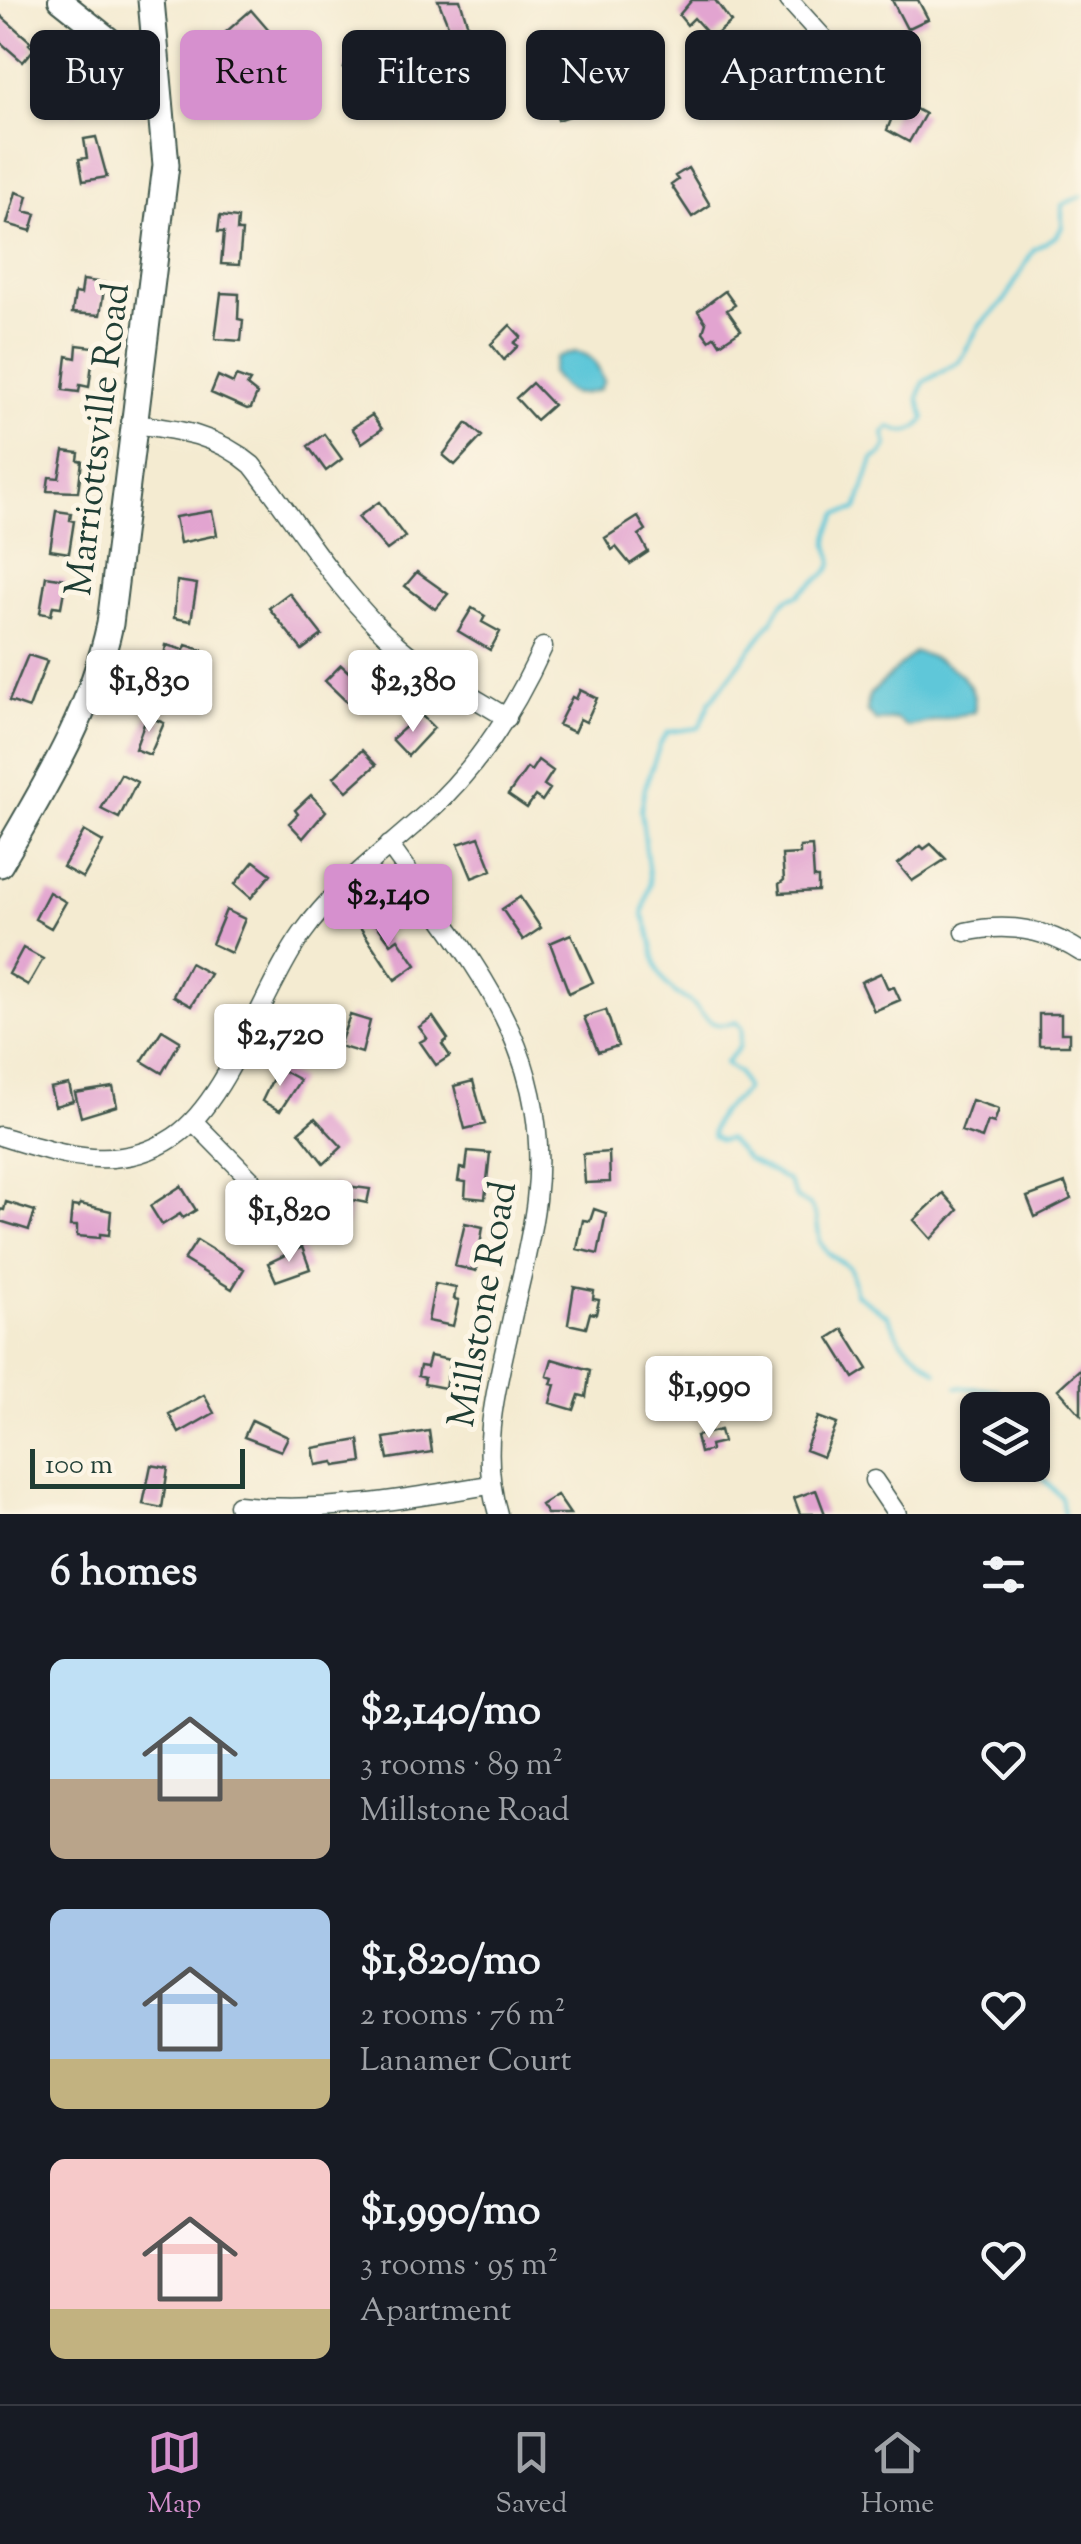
<!DOCTYPE html>
<meta charset="utf-8">
<style>
:root{--surface:#171b24;--page:#20242c;--text:#f1f3f6;--muted:#9ea1a6;--line:#363941;--accent:#d690ce}
body{margin:0;font-family:"Sorts Mill Goudy",serif;background:var(--page);color:var(--text);height:100vh;display:flex;flex-direction:column;font-size:38px;white-space:nowrap}
*{box-sizing:border-box;margin:0}
p{font-size:32px;color:var(--muted)}
.icon{flex:none;width:55px;height:55px;fill:none;stroke:currentColor;stroke-width:2;stroke-linecap:round;stroke-linejoin:round}
.map{position:relative;height:1514px;overflow:hidden}
.details{display:flex;flex-direction:column;background:var(--surface);flex:1}
.details>*{flex:none}
.banner{position:absolute;left:30px;top:30px;width:1022px;height:90px;display:flex;gap:20px}
.buttons{position:absolute;left:960px;top:1392px;display:grid;gap:20px}
.buttons a{display:grid;place-items:center;width:90px;height:90px;border-radius:15px;background:var(--surface);box-shadow:0 2px 8px #0004;font-size:50px}
.scale{position:absolute;left:30px;bottom:25px;width:215px;box-sizing:border-box;padding-left:10px;border:5px solid #1f3d34;border-top:0;font-size:28px;line-height:35px;white-space:nowrap;color:#1f3d34;-webkit-text-stroke:8px #fcf5e5;paint-order:stroke}
.price{position:absolute;translate:-50% -85px;padding:0 22px;border-radius:10px;background:#fff;color:#222;font-size:32px;line-height:65px;filter:drop-shadow(0 2px 5px #0008)}
.price::after{content:'';position:absolute;left:50%;top:60px;width:30px;height:22px;margin-left:-15px;background:inherit;clip-path:polygon(0 0,100% 0,50% 100%)}
.price.active{background:var(--accent);color:#111}
ul{padding:0;list-style:none}
li{display:flex;align-items:center;gap:30px;height:250px;padding:0 50px}
li span{display:grid;place-items:center;flex:none;width:280px;height:200px;border-radius:15px;color:#555}
li>.icon{margin-inline-start:auto}
span .icon{width:120px;height:120px;fill:#fffc;stroke-width:1}
li b{font-size:42px}
h2{display:flex;justify-content:space-between;align-items:center;height:120px;padding:0 50px;font-size:42px}
.tag{padding:0 35px;border-radius:15px;background:var(--surface);box-shadow:0 2px 8px #0004;font-size:35px;line-height:90px}
.tag.active{background:var(--accent);color:#111}
.dock{display:flex;justify-content:space-around;align-items:center;height:140px;border-top:2px solid var(--line);background:var(--surface);font-size:28px;color:var(--muted)}
.dock a{display:grid;justify-items:center;gap:5px}
.dock .active{color:var(--accent)}
.map>svg:first-child{display:block}
.water{fill:#5ec7d9;stroke:#3e8286;stroke-width:2.5}
.lines{fill:none;stroke-linecap:round;stroke-linejoin:round}
.stream{stroke:#5ec7d9;stroke-width:4}
.building{fill:#e2a4d0}
.minor-casing{stroke:#3f574c;stroke-width:21}
.tertiary-casing{stroke:#3f574c;stroke-width:26}
.secondary-casing{stroke:#3f574c;stroke-width:29}
.minor{stroke:#fff;stroke-width:18}
.tertiary{stroke:#fff;stroke-width:22}
.secondary{stroke:#fff;stroke-width:25}
.labels{text-anchor:middle;stroke-width:10;stroke-linejoin:round;paint-order:stroke}
.street-label{font-size:38px;fill:#1f3d34;stroke:#fcf5e5}
</style>
<div class="map">
<svg width="1081" height="1514" viewBox="0 0 1081 1514">
<rect width="100%" height="100%" fill="#fcf5e5"/>
<filter id="ink" filterUnits="userSpaceOnUse"><feTurbulence type="fractalNoise" baseFrequency=".01" numOctaves="2"/><feDisplacementMap in="SourceGraphic" scale="20" xChannelSelector="R" yChannelSelector="G"/><feConvolveMatrix kernelMatrix="1 2 1 2 8 2 1 2 1" color-interpolation-filters="sRGB"/></filter>
<filter id="wash" filterUnits="userSpaceOnUse"><feTurbulence type="fractalNoise" baseFrequency=".0048" numOctaves="4" result="noise"/><feDisplacementMap in="SourceGraphic" scale="40" xChannelSelector="R" yChannelSelector="G"/><feGaussianBlur stdDeviation="2.25" result="paint"/><feColorMatrix in="noise" values="0 0 0 0 0 0 0 0 0 0 0 0 0 0 0 0 0 1.4 0 .05"/><feComposite in="paint" operator="in"/></filter>
<g filter="url(#wash)">
<rect width="100%" height="100%" fill="#f4ebd1"/>
<path class="water" d="M575,352C594,354 596,365 604,381L599,390C569,397 571,396 551,373L556,358Z
M915,652C943,659 980,679 974,712L907,727L896,719L876,721L867,711L869,695Z"/>
<g class="lines">
<path class="stream" d="M937,1372L901,1341L888,1316L856,1294L850,1268L829,1254L820,1242L816,1216L810,1205L797,1199L788,1181L747,1159L728,1139L720,1141L712,1136C713,1109 732,1106 746,1089L739,1073L725,1063L739,1048L742,1029L736,1022C714,1029 709,1022 696,1007C688,999 678,996 670,988C650,970 655,936 643,914L650,883L641,810L645,787L661,742L668,732L699,728L710,702L772,621C779,606 783,598 799,595C808,584 823,579 830,568C836,559 829,554 828,545C827,534 833,523 838,514L857,509L873,459L882,454L887,446L884,433L890,427C906,435 916,432 925,418L918,398L924,382L960,361L979,326L1005,300L1034,249L1057,236L1062,227V205L1081,196
M957,1387L998,1390L1003,1410
M1029,1465L1061,1497L1064,1514"/>
</g>
<g id="blocks">
<path class="building" d="M438,0H460L469,29L452,35Z
M692,0H715L731,22L712,38L694,18L687,25L679,15Z
M892,0H918L928,19L907,29Z
M251,10L270,32L259,41L264,46L255,54L250,48L238,59L219,38Z
M0,15L31,42L29,44L34,49L23,62L0,42Z
M354,43L367,48L357,73L344,68Z
M62,71L74,87L81,81L94,99L75,113L71,108L64,113L52,97L58,92L49,80Z
M565,83L576,114L558,120L547,89Z
M899,100L925,114L909,142L887,130Z
M96,137L107,177L83,181L79,159L87,158L84,139Z
M688,168L710,205L692,217L671,185L678,180L675,176Z
M16,192L28,196L24,211L36,214L31,231L7,224Z
M220,216L238,218L237,231H242L239,265L221,264L224,232H218Z
M83,280L105,283L100,315L72,313L75,293L81,294Z
M725,291L735,305L727,310L741,330L720,344L715,336L709,340L703,332L706,323L698,311Z
M221,293L239,294L238,319L243,320L241,341L215,339Z
M510,325L521,337L514,343L518,346L504,360L491,344Z
M77,345L94,347L89,387L80,385L79,392L63,390L67,356L76,358Z
M218,376L233,383L236,376L250,381L247,386L257,394L251,408L247,409L211,393Z
M532,383L553,405L536,420L516,398Z
M372,415L382,429L362,443L352,428Z
M467,423L482,436L455,465L443,455Z
M324,434L342,459L326,471L308,446Z
M64,451L79,453L78,460L82,461L78,492L47,491L49,477L59,478Z
M379,502L405,537L387,550L358,517Z
M56,511L71,513L70,520L74,521L69,553L50,550Z
M212,511L217,535L180,543L175,517Z
M638,517L646,530L639,535L648,552L630,564L616,547L612,550L605,538Z
M417,572L448,594L435,609L405,586Z
M46,576L66,579L61,607L53,606L51,615L40,613Z
M177,581L197,584L191,621L174,618Z
M289,593L322,635L302,650L269,608Z
M472,608L485,616L482,622L500,632L490,650L458,631Z
M166,645L184,650L186,645L202,650L194,675L185,672L173,704L156,699Z
M28,655L47,661L29,708L9,701Z
M341,665L352,675L360,666L375,680L351,706L325,681Z
M580,690L597,698L586,722L580,719L574,732L558,725L572,697L576,699Z
M420,714L434,728L408,756L392,739Z
M147,716L164,723L150,755L135,749Z
M362,750L376,765L347,791L334,777Z
M538,760L553,771L544,785L550,789L542,801L535,796L527,808L508,795L527,768L531,771Z
M121,774L137,782L119,818L101,809Z
M311,795L326,811L303,838L289,823L298,814L295,810Z
M84,831L103,842L83,878L63,867Z
M479,837L492,870L472,878L458,844Z
M931,844L946,859L912,881L898,864L921,846L924,849Z
M812,846L814,878H818V891L780,893L779,884L784,880L782,855L800,854V847Z
M254,861L271,874L251,898L235,884Z
M49,892L66,902L51,928L35,919Z
M520,897L541,928L523,940L502,909Z
M226,910L245,919L231,953L212,944Z
M370,916L391,944L398,939L416,965L395,980L358,924Z
M571,934L593,982L569,993L550,943Z
M23,948L43,959L28,985L9,974Z
M190,963L210,974L191,1006L173,996Z
M881,973L888,989L894,987L900,1000L874,1011L861,982Z
M606,1010L618,1046L598,1052L584,1017Z
M1039,1014H1061V1033H1069V1045H1039Z
M350,1015L370,1021L362,1053L339,1046Z
M433,1017L448,1039L442,1044L450,1056L436,1065L420,1042L427,1038L419,1027Z
M162,1030L180,1041L162,1073L142,1061Z
M278,1068L300,1080L280,1111L262,1101Z
M473,1081L485,1124L465,1129L454,1086Z
M69,1084L73,1101L55,1106L50,1088Z
M113,1087L117,1106L81,1117L75,1093Z
M972,1100L999,1109L994,1123L988,1121L982,1138L961,1131Z
M315,1118L342,1147L324,1164L299,1132Z
M468,1151L490,1153L485,1199L465,1197L466,1182L458,1181L460,1168L466,1169Z
M609,1152L610,1182L585,1183L583,1154Z
M1065,1183L1071,1199L1035,1217L1027,1197Z
M331,1184L370,1189L367,1203L352,1200L347,1227L322,1222Z
M181,1186L196,1210L183,1218L180,1214L162,1225L150,1206Z
M943,1193L958,1210L931,1239L914,1220Z
M6,1202L35,1211L29,1230L0,1221V1209L4,1210Z
M80,1204L111,1211L109,1235L100,1234V1238L77,1236V1226H70L72,1206L79,1207Z
M594,1209L606,1213L598,1254L577,1249L583,1220L590,1221Z
M465,1223L483,1227L476,1271L455,1266Z
M197,1240L244,1269L232,1289L184,1260Z
M302,1247L310,1269L276,1281L268,1263Z
M435,1284L456,1288L454,1299L459,1300L453,1326L428,1321Z
M574,1287L594,1291L593,1299L599,1300L596,1314L590,1313L586,1328L568,1324Z
M843,1329L868,1369L854,1378L829,1338Z
M430,1356L450,1360L445,1388L424,1384L425,1378L418,1376L420,1366L427,1367Z
M552,1359L590,1370L586,1397L579,1395L574,1410L550,1403L555,1385L551,1384L553,1378L547,1376Z
M1081,1368V1415L1058,1389Z
M204,1395L214,1413L179,1433L169,1414Z
M818,1417L837,1424L823,1457L805,1450Z
M252,1420L288,1437L281,1451L244,1437Z
M720,1430L723,1442L710,1445L711,1450L700,1453L696,1436Z
M429,1431L432,1452L388,1459L384,1438Z
M359,1440L362,1462L335,1466L334,1462L316,1465L313,1448Z
M151,1465L168,1468L162,1508L143,1504Z
M816,1490L825,1514H800L794,1498Z
M557,1495L570,1514H547L541,1505Z"/>
</g>
</g>
<g filter="url(#ink)">
<use href="#blocks" fill-opacity="0" stroke="#3f574c" stroke-width="2.5"/>
<g class="lines">
<defs>
<path id="minor" d="M789,0L836,52
M135,424C180,430 217,435 252,465C300,526 338,593 397,645C430,674 470,695 507,718
M389,845C470,960 554,1048 536,1200C531,1243 519,1285 510,1327C496,1389 479,1451 498,1514
M965,932C1006,923 1045,928 1081,952
M193,1121L259,1188
M0,1136C59,1154 117,1175 174,1137C228,1101 263,989 302,934C337,885 383,853 427,813C478,767 515,709 543,647
M874,1480L897,1514
M238,1505C322,1514 406,1499 489,1485"/>
<path id="tertiary" d="M60,0L142,65L159,87"/>
<path id="secondary" d="M0,864C45,786 91,713 110,624L166,165L151,0"/>
</defs>
<use href="#minor" class="minor-casing"/>
<use href="#tertiary" class="tertiary-casing"/>
<use href="#secondary" class="secondary-casing"/>
<use href="#minor" class="minor"/>
<use href="#tertiary" class="tertiary"/>
<use href="#secondary" class="secondary"/>
</g>
</g>
<g class="labels">
<g class="street-label">
<text transform="translate(96 439) rotate(-83)" y="13">Marriottsville Road</text>
<text transform="translate(481 1304) rotate(-80)" y="13">Millstone Road</text>
</g>
</g>
</svg>
<div class="buttons">
<a><svg class="icon" aria-label="layers" viewBox="0 0 24 24"><path d="M12 4l9 5-9 5-9-5zM3 14l9 5 9-5"/></svg></a>
</div>
<div class="scale">100 m</div>
<b class="price" style="left:149px;top:735px">$1,830</b>
<b class="price" style="left:413px;top:735px">$2,380</b>
<b class="price active" style="left:388px;top:949px">$2,140</b>
<b class="price" style="left:280px;top:1089px">$2,720</b>
<b class="price" style="left:289px;top:1265px">$1,820</b>
<b class="price" style="left:709px;top:1441px">$1,990</b>
<div class="banner">
<a class="tag">Buy</a>
<a class="tag active">Rent</a>
<a class="tag">Filters</a>
<a class="tag">New</a>
<a class="tag">Apartment</a>
</div>
</div>
<section class="details">
<h2>6 homes<svg class="icon" aria-label="filters" viewBox="0 0 24 24"><path d="M4 7h16M4 17h16"/><circle cx="9" cy="7" r="2"/><circle cx="15" cy="17" r="2"/></svg></h2>
<ul>
<li><span style="background:linear-gradient(#bfe0f5 60%,#b9a48a 0)"><svg class="icon" aria-label="home" viewBox="0 0 24 24"><path d="M3 11l9-7 9 7M6 9v11h12V9"/></svg></span><div><b>$2,140/mo</b><p>3 rooms · 89 m²</p><p>Millstone Road</p></div><svg class="icon" aria-label="heart" viewBox="0 0 24 24"><path d="M12 20l-8-8c-3-5 5-10 8-4 3-6 11-1 8 4z"/></svg></li>
<li><span style="background:linear-gradient(#a9c7e8 75%,#c2b280 0)"><svg class="icon" aria-label="home" viewBox="0 0 24 24"><path d="M3 11l9-7 9 7M6 9v11h12V9"/></svg></span><div><b>$1,820/mo</b><p>2 rooms · 76 m²</p><p>Lanamer Court</p></div><svg class="icon" aria-label="heart" viewBox="0 0 24 24"><path d="M12 20l-8-8c-3-5 5-10 8-4 3-6 11-1 8 4z"/></svg></li>
<li><span style="background:linear-gradient(#f6c9c9 75%,#c2b280 0)"><svg class="icon" aria-label="home" viewBox="0 0 24 24"><path d="M3 11l9-7 9 7M6 9v11h12V9"/></svg></span><div><b>$1,990/mo</b><p>3 rooms · 95 m²</p><p>Apartment</p></div><svg class="icon" aria-label="heart" viewBox="0 0 24 24"><path d="M12 20l-8-8c-3-5 5-10 8-4 3-6 11-1 8 4z"/></svg></li>
</ul>
</section>
<nav class="dock">
<a class="active"><svg class="icon" aria-label="map" viewBox="0 0 24 24"><path d="M3 6l6-2 6 2 6-2v14l-6 2-6-2-6 2zM9 4v14M15 6v14"/></svg>Map</a>
<a><svg class="icon" aria-label="saved" viewBox="0 0 24 24"><path d="M7 4h10v16l-5-4-5 4z"/></svg>Saved</a>
<a><svg class="icon" aria-label="home" viewBox="0 0 24 24"><path d="M3 11l9-7 9 7M6 9v11h12V9"/></svg>Home</a>
</nav>
